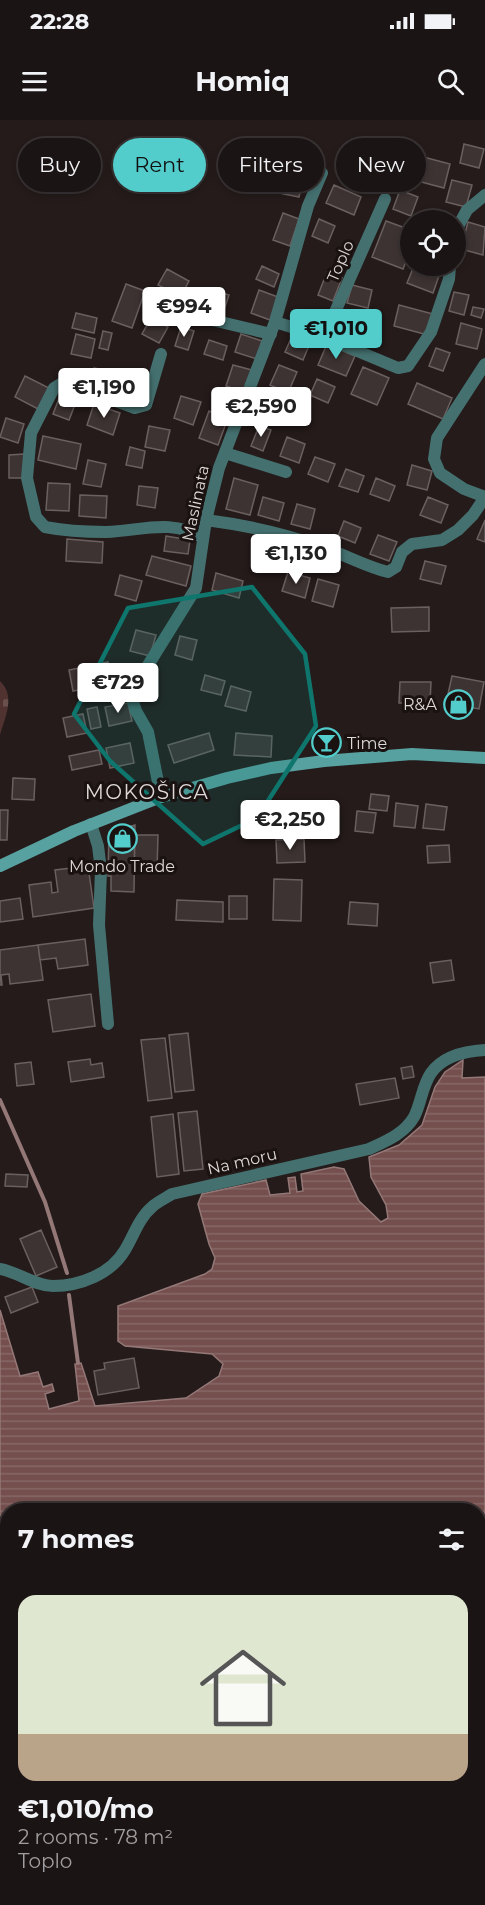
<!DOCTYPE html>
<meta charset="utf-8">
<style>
:root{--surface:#1b1414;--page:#282122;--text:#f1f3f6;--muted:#a09ea0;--line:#393334;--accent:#52cdcb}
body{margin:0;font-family:Montserrat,sans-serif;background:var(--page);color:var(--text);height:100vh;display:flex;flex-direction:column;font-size:22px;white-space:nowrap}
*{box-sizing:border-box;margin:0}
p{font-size:20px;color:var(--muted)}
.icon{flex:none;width:33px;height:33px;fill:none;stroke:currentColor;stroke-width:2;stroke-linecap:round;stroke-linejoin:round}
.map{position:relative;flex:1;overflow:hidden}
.panel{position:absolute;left:0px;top:1383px;width:486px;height:402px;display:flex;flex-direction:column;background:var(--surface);border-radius:24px 24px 0 0;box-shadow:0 3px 9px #0003,0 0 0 2px var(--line)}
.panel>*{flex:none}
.top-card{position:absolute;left:18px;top:18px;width:450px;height:54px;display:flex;gap:12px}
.controls{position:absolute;left:400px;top:90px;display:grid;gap:12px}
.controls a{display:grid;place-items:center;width:66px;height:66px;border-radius:50%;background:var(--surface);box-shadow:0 3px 9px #0003,0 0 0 2px var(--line);font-size:30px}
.price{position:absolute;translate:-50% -51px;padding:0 14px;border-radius:6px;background:#fff;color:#222;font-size:20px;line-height:39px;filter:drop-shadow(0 2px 3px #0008)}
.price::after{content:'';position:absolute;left:50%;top:36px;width:18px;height:14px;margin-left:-9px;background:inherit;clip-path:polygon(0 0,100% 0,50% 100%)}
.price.on{background:var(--accent);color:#111}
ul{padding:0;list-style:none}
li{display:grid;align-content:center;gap:12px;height:318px;padding:0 18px}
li+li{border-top:2px solid var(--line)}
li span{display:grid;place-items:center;height:186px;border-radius:18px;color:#555}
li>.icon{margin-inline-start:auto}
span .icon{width:108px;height:108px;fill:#fffc;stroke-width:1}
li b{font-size:26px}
h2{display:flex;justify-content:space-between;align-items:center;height:72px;padding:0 18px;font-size:26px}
.pill{padding:0 21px;border-radius:27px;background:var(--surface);box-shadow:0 3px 9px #0003,0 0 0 2px var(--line);font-size:21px;line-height:54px}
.pill.on{background:var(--accent);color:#111}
.status{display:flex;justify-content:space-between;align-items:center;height:42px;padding:0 30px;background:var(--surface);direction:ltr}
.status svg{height:16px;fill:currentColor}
header{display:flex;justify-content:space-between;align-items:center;height:78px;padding:0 18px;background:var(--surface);font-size:27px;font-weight:700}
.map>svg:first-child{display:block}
.cemetery{fill:url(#cemetery-stones)}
.water{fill:url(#water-rules);stroke:#947877;stroke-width:1.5}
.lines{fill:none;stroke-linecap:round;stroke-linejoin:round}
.stream{stroke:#947877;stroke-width:4}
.building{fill:#3d3332;stroke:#6b6060;stroke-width:1.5}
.street{stroke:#447170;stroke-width:12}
.secondary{stroke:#57a1a0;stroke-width:12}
.marked{fill:#0f766e;fill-opacity:0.2;stroke:#0f766e;stroke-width:4.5;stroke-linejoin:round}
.labels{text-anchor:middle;stroke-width:6;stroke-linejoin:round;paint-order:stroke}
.street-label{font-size:16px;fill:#ded8d8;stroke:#1a1211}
.poi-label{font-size:16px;fill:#ded8d8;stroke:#1a1211;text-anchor:end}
.quarter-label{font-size:20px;letter-spacing:1.5px;fill:#ded8d8;stroke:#1a1211}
</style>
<div class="status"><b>22:28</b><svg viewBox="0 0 49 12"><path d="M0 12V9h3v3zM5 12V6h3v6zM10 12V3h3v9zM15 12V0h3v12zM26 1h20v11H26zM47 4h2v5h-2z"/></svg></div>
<header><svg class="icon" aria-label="menu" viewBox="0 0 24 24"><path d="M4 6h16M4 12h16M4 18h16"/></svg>Homiq<svg class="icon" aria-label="search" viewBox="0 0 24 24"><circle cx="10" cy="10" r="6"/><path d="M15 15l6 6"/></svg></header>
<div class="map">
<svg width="485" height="1785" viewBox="0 0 485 1785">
<defs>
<pattern id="cemetery-stones" width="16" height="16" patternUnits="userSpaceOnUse" patternTransform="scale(1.5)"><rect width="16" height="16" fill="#503231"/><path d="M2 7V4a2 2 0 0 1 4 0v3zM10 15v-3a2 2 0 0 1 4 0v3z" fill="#694f4e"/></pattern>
<pattern id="water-rules" width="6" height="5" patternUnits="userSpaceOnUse" patternTransform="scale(1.5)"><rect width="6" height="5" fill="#744f4e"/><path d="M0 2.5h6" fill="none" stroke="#876867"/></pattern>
</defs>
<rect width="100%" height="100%" fill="#241b1a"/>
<path class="cemetery" d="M0,561C16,576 5,597 0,615Z"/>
<path class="water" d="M463,940L462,958L485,957V1625H478V1390H8V1770L0,1772V1190L20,1256L38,1252L43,1267L52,1264L54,1271L45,1274L49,1289L79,1281L75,1244L81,1243L95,1286L186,1278L219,1256L223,1244L212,1234L125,1226L118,1221V1186L205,1154L212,1149L215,1138L209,1124L198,1084L202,1074L266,1060L270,1075L290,1073L288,1058L295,1057L297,1072L303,1071L301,1054L334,1047L344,1049L359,1081L381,1102L388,1098L386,1085L371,1057L369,1037L399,1025L422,1005L435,967L445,952Z"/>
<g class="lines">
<path class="stream" d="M0,980L45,1082L67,1153
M69,1175L78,1243"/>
</g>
<path class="building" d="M464,24L484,29L479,48L460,43Z
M416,35L450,44L444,68L410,59Z
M283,54L303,58L299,77L279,73Z
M452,60L472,65L466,87L446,82Z
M334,65L361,77L354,95L326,83Z
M400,70L418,77L411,96L393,89Z
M283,93L299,99L290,126L273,120Z
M319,99L335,106L328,123L312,116Z
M386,101L411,110V129L403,149L372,137Z
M468,102L485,107L483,135L461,129Z
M262,146L279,154L274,167L256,159Z
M414,146H422L440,153L433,173L407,163Z
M167,149L189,161L181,176L158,165Z
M327,152L342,158L333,181L318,175Z
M126,164L145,171L132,208L112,201Z
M352,165L372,170L368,188L347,183Z
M208,169L229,175L222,196L202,190Z
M259,170L278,177L270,200L251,193Z
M454,172L469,175L464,195L449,191Z
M399,185L433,194L428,215L394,206Z
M473,187L484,189L481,198L471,195Z
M76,193L97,198L94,213L72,208Z
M353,196L372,204L366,219L347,211Z
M151,198L168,207L159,223L142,214Z
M461,203L482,209L477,229L456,224Z
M181,207L194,211L188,230L175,226Z
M103,211L112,213L108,230L99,228Z
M76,214L95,219L91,238L71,234Z
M241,214L262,221L257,239L235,232Z
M293,214L311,221L303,240L285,232Z
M209,220L227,226L223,240L204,234Z
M327,224L355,236L346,256L318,245Z
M436,228L450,233L443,251L429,246Z
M233,245L252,250L245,272L226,266Z
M279,245L297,252L288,273L270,265Z
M363,247L389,258L377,285L351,274Z
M94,248L120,253L116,271L90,265Z
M132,253L147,257L142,278L127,274Z
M25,256L49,268L38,289L15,277Z
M317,259L335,267L328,283L310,275Z
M417,263L452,278L443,299L408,284Z
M60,276L76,282L69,300L53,294Z
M181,276L201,282L193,305L174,298Z
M94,284L120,293L113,315L87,305Z
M209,291L228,298L218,325L199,318Z
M6,298L24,304L18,323L0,317Z
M149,306L170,310L165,331L145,327Z
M259,306L271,310L263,331L251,326Z
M43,316L81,324L76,349L38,340Z
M287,317L305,324L299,343L280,336Z
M130,327L145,331L142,348L126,345Z
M24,334L25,358H9V335Z
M315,337L335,344L328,362L308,354Z
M88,340L106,344L101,367L83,364Z
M412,345L432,351L427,370L407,365Z
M346,349L364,356L358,372L339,366Z
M234,358L258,365L250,395L226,389Z
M376,358L395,366L389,381L370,374Z
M48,363L70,364L69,391L46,390Z
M139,366L158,368L155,388L137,385Z
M80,375L107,376L106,398L79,396Z
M263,377L284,383L279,401L258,395Z
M428,377L448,385L441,403L420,395Z
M297,384L315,389L310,409L291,404Z
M485,400V422L477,419Z
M344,401L361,408L355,423L338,416Z
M378,415L397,422L389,441L370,434Z
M166,416L190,420L188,434L164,431Z
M67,419L103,422L102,443L66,441Z
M152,436L191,446L186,466L146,455Z
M425,441L446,446L441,464L420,459Z
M288,452L310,458L305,478L282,471Z
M216,453L243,461L239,478L212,470Z
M120,455L142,461L136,481L115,475Z
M318,459L339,465L333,487L312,481Z
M429,487V511L392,512L391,488Z
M136,510L156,515L150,536L130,531Z
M180,516L197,520L192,540L175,535Z
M108,542L113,563L73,571L69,550Z
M205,555L225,561L221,575L201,570Z
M452,556L484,562L479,589L446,583Z
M400,562H431L430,583H399Z
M231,566L251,572L246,591L225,586Z
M128,583L132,601L109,606L105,587Z
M97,587L101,607L91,609L87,589Z
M83,594L87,613L67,617L63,598Z
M209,613L214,630L174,643L168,625Z
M236,613L272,616L271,637L234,635Z
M130,623L134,643L110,648L106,628Z
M99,630L102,644L72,650L69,636Z
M13,658L35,659L34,680L12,679Z
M371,674L389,676L387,691L369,689Z
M396,683L418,686L415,708L394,706Z
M426,684L447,687L444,710L423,708Z
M0,690H8L7,720H0Z
M292,690L310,693L308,707L289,704Z
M357,691L376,693L373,713L355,711Z
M135,705L134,772L111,771V756H108L109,712Z
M135,715H158L157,750H134Z
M304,719L305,742L277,743L276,720Z
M449,725L450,742L428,743L427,726Z
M88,746L94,788L33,797L29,765L51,762L52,773L58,772L55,750Z
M274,759L302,760L301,801L273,800Z
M229,776H247V799H229Z
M20,778L23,799L0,802V781Z
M177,780L223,782V802L176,800Z
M350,782L378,784L377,806L348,804Z
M85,819L88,845L58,849L56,838L40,840L38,825Z
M38,825L43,860L10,864L9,854L1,855L2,865H0V830Z
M451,840L454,860L433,863L430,843Z
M91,874L95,906L53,912L48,880Z
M188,913L194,970L175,972L169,915Z
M165,918L172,978L148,981L141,920Z
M90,939L91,945L102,943L104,957L71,962L68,942Z
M31,942L34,964L17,966L15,944Z
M412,946L414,957L403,959L401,948Z
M395,958L399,978L360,985L356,964Z
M197,991L203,1049L184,1051L178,993Z
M173,994L179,1054L157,1057L151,997Z
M6,1054L28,1055L27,1067L5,1066Z
M41,1110L57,1147L36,1156L20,1119Z
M32,1167L38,1182L11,1193L5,1177Z
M134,1238L139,1268L98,1275L94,1251L105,1249L104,1243Z
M137,1778H153V1785H137Z
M203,1778H227V1781L203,1782Z
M329,1778H335L340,1785H328L324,1780Z
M426,1778H444L446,1785H422L420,1779Z
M128,1779V1785H112L111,1781Z
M414,1779L415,1785H396Z"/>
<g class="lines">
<path class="street" d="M456,110L467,90L485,75
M191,195L271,214
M275,202L324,217L398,248L408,246L431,212L449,159L450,146
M324,217L385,79
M161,234L146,285L135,288L73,265L62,263L54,268L31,313L27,358L36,397L45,407C65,411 86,412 106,412C141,411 171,398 203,418
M225,333L286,352
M206,400C245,405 282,413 319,426C342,433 364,446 388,452L396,447L402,432L412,424L442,420L458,410L473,395L485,377L464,369L440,353L434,339L437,318L485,244
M161,677L148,612L136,591L131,576L137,563L196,468L206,400L219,348L275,202L308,86L322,53
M91,704L98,726L101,750L99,805L108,904
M0,1149C18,1152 35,1166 53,1166C80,1166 111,1154 125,1130C134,1115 139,1098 152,1087C157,1082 166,1078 172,1074L369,1029C386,1021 404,1014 414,997C421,984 422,966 431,953C443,936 466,931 485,930"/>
<path class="secondary" d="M0,746L74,711L161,677L227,658L271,648L324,641L412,634L485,638
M478,1641L485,1640
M28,1785L55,1778"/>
</g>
<path class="marked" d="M252,467L305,534L316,606L257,698L203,724L110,641L74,594L128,488Z"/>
<defs>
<symbol id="shop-ring" viewBox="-11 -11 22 22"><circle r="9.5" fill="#1a1211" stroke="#52cdcb" stroke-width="1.5"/><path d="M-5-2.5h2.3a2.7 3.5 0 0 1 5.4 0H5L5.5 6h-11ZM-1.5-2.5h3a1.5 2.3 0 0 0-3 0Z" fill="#52cdcb"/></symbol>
<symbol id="bar-ring" viewBox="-11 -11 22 22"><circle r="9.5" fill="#1a1211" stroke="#52cdcb" stroke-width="1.5"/><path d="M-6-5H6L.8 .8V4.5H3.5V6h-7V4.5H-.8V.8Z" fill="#52cdcb"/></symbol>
</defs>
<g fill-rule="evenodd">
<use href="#shop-ring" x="442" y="568" width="33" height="33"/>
<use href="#bar-ring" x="310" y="606" width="33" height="33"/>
<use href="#shop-ring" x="106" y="702" width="33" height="33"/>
</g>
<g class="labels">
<g class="street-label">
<text transform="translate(340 141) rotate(-66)" y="6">Toplo</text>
<text transform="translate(195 383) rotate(-78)" y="6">Maslinata</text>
<text transform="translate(242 1041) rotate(-13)" y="6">Na moru</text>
</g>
<g class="poi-label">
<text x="437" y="590">R&amp;A</text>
<text x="347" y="629" text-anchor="start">Time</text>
<text x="122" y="752" text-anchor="middle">Mondo Trade</text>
</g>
<g class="quarter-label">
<text x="147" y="679">MOKOŠICA</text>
</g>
</g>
</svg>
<div class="controls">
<a><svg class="icon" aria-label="locate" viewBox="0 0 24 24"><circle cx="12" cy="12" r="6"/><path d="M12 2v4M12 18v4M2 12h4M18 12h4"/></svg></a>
</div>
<b class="price" style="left:184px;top:218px">€994</b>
<b class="price on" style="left:336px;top:240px">€1,010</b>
<b class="price" style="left:104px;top:299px">€1,190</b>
<b class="price" style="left:261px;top:318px">€2,590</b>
<b class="price" style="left:296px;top:465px">€1,130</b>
<b class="price" style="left:118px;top:594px">€729</b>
<b class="price" style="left:290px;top:731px">€2,250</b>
<div class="top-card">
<a class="pill">Buy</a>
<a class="pill on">Rent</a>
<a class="pill">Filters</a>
<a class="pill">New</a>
</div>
<section class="panel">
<h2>7 homes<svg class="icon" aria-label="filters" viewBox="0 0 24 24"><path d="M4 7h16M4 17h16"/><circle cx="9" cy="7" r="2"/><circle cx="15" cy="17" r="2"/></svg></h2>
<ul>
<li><span style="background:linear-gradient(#dfe7d0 75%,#b9a48a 0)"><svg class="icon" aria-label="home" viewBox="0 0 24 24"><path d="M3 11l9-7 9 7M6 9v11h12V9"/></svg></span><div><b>€1,010/mo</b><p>2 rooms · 78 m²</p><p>Toplo</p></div></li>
</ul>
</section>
</div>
